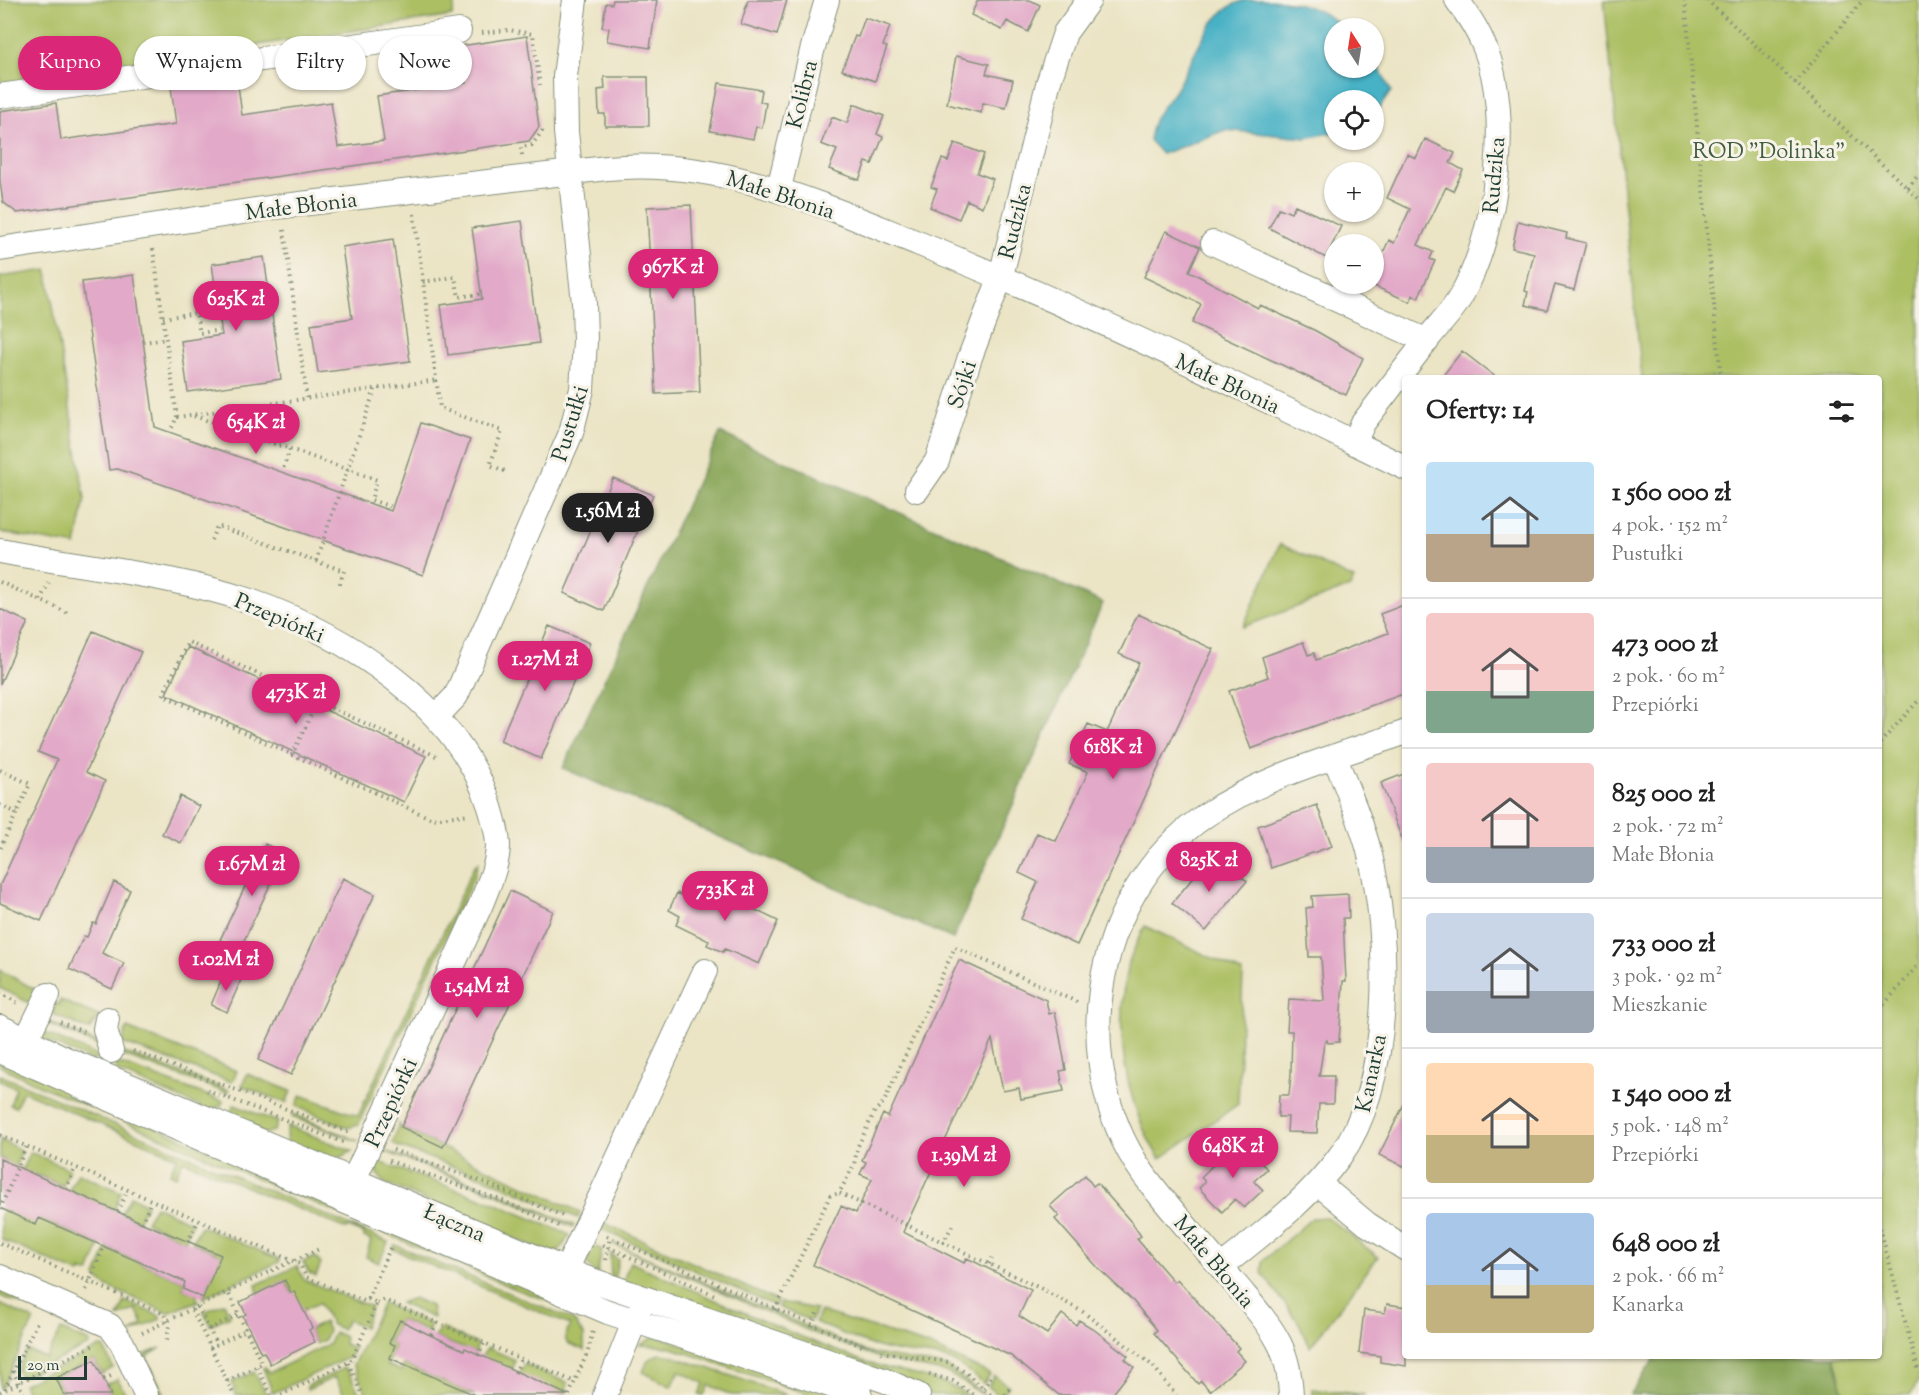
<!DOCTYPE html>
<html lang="pl">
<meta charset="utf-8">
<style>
:root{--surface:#fff;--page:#f6f6f6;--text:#222;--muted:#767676;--line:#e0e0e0;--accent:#db2777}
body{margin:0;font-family:"Sorts Mill Goudy",serif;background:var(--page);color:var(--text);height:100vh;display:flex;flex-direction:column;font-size:22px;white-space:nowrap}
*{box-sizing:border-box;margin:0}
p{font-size:20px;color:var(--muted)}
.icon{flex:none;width:33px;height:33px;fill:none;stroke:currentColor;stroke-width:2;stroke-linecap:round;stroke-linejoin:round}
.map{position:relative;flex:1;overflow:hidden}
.panel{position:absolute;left:1402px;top:375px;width:480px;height:984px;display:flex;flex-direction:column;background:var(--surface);border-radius:6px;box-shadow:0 2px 4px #0004}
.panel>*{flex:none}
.hud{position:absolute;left:18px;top:36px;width:570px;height:54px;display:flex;gap:12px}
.needle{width:39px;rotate:348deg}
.fabs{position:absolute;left:1324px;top:18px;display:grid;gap:12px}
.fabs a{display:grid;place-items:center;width:60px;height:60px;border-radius:50%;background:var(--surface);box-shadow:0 2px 4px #0004;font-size:30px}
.scale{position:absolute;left:18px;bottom:15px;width:69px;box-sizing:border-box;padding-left:6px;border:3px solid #1f3d34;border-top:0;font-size:16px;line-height:21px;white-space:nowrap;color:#1f3d34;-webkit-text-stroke:4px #f7f3e8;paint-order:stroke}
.price{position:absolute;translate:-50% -51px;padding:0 14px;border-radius:21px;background:var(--accent);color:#fff;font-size:20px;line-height:39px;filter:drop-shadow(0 2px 3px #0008)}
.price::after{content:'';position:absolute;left:50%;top:36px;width:18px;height:14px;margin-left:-9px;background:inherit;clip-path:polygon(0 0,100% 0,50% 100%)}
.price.current{background:#222;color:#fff}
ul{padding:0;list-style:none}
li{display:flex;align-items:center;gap:18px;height:150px;padding:0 24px}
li+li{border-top:2px solid var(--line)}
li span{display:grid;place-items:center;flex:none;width:168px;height:120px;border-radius:6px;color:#555}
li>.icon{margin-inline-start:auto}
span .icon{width:72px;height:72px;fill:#fffc;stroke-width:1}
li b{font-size:26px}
h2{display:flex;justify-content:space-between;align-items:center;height:72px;padding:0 24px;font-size:26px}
.chip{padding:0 21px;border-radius:27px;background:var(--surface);box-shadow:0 2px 4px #0004;font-size:21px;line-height:54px}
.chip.current{background:var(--accent);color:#fff}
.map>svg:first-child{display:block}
.green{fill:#acbf63;stroke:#667e4c;stroke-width:1.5}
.forest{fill:#89a659;stroke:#547246;stroke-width:1.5}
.water{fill:#47b1c5;stroke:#33777c;stroke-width:1.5}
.building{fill:#e2a9c8}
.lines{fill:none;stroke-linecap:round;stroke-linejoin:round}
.minor-casing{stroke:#85907c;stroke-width:26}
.path{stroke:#85907c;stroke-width:4;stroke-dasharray:1.5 4.5;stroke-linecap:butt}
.minor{stroke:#fff;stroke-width:24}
.labels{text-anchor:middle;stroke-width:6;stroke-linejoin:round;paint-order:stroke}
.street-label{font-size:22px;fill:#1f3d34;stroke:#f7f3e8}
.park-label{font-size:22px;fill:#425e40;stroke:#f7f3e8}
</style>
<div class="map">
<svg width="1919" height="1395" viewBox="0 0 1919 1395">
<rect width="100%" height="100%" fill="#f7f3e8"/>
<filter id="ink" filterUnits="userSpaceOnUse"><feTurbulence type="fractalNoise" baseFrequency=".0167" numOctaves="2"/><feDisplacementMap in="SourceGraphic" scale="12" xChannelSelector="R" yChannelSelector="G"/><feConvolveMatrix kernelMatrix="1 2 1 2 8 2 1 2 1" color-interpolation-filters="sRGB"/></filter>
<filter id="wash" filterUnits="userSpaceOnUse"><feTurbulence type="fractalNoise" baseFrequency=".008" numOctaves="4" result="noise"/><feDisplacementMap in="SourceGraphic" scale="24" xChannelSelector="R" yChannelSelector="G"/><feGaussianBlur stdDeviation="1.35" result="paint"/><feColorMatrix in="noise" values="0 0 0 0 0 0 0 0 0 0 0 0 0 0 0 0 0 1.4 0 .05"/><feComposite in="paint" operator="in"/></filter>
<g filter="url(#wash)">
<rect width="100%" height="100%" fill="#ebe4c5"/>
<path class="green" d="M0,0H456L452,16L0,83Z
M1604,0H1919V1380L1910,1395H1844L1834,1356H1880V378H1642Z
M47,270L85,499L76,546L0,532V277Z
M1280,544L1354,579L1350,587L1243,627Z
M478,863L474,877L358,1125L348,1128L296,1106L301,1095L358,1116L474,866Z
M1145,926L1243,973L1238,1104L1160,1159C1125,1106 1114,1031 1127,969C1130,954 1139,940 1145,926Z
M0,970L43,994L37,1007L0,988Z
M60,1000L99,1016L89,1030L53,1014L55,1003L59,1005Z
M42,1019L104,1046L105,1049L41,1021Z
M127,1028L237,1071L232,1082L122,1043Z
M38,1030L100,1057L92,1061L40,1038Z
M119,1051L229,1090L228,1093L118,1054Z
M0,1059L583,1313L518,1290L41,1086L0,1066Z
M115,1062L223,1101L221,1106L210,1111L118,1072Z
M247,1074L291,1091L286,1103L242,1086Z
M0,1075L388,1242L379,1263L366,1257L371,1240L364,1237V1234L348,1227L346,1229L183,1160L176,1176L170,1173L177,1157L23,1091L16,1107L10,1105L16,1088L0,1081Z
M234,1105L278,1122L274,1131L264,1134L235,1122L231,1111Z
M293,1114L358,1141L292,1117Z
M399,1124L401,1128L580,1212L578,1218L493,1181L399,1147L393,1143Z
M288,1126L352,1151L335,1160L288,1144L286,1137Z
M0,1139L22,1151L0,1202V1184L9,1163L0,1158Z
M379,1149L495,1191L574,1225L573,1227L495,1193Z
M30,1152L69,1169L63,1186L35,1174L25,1196L39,1218L100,1245L89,1273L81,1270L80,1274L2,1240L0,1216Z
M376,1161L492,1202L570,1235L559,1251L549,1253L383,1182L377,1172Z
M78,1173L121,1192L114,1211L69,1190Z
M131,1196L146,1205L138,1221L121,1213Z
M155,1206L192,1223L185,1241L146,1222Z
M1327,1217L1378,1257L1310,1347L1299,1323L1262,1273L1263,1261L1312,1218Z
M600,1221L777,1301L775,1306L597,1227Z
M201,1226L279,1259V1262L203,1298L220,1255L192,1242Z
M612,1243L869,1353L948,1367L984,1395L948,1373L882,1359L816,1334Z
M589,1244L602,1250L597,1275L587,1264Z
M395,1245L573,1320L584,1335V1350L567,1343L565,1337L570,1325L393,1249Z
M107,1248L185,1282L183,1289L196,1294L198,1301L168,1313L106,1286L96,1277Z
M610,1253L618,1260L614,1281L611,1280Z
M315,1257L321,1264L316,1276L309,1273L303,1262Z
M630,1262C707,1296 784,1332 863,1361C895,1373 941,1376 967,1395H933L896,1378L622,1284Z
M297,1266L304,1280L371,1307L364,1327L348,1320L341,1329L332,1325L319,1303L303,1310L285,1281L258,1294L256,1285Z
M0,1288L39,1306L38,1310L0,1296Z
M413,1298L431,1306L433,1318L400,1303Z
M125,1301L160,1316V1319L129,1334L143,1324L136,1309L118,1317Z
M780,1302L816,1309L811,1321L778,1307Z
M224,1303L230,1316L210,1325L204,1312Z
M383,1303L430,1324L429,1332L400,1320L389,1342L395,1345L387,1365L401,1371L404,1364L475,1395H367L353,1365Z
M0,1304L34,1320L3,1386L0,1388Z
M820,1311L930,1346L990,1374L984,1384C942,1346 929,1360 881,1348C859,1342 837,1331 815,1322Z
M54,1313L97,1331L107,1339L103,1340L53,1319Z
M324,1322L328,1330L324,1340L316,1344L309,1330Z
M441,1328L477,1344L476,1353L434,1337Z
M61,1330L90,1342L89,1345L21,1378L17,1371L27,1350L46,1358Z
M334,1332L345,1337L344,1344L354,1348L350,1357L273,1393L263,1368L265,1367L269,1373L329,1344Z
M656,1336L840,1395H811L669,1347L640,1345Z
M100,1347L104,1348L113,1368L102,1374L94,1360L56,1378L64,1395H28L23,1384Z
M161,1348L146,1357L165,1395H158L142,1363L145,1354Z
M488,1348L515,1360L512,1372L481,1357Z
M659,1354L672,1356L788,1395H731L709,1385L704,1395H699L704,1383L679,1371L672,1387L643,1372L648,1360Z
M525,1364L568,1383L565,1395L518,1375Z
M344,1368L349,1372L360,1395H344L335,1377L307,1390V1386Z
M254,1372L267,1395H236L232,1382Z
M994,1376L1009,1386L1002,1395H998L988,1386Z
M118,1379L126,1395H111L106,1384Z
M1313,1389L1365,1395H1313Z"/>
<path class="forest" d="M720,433L1103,603L953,939L563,768Z
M1656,1356H1834L1844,1395H1630Z"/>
<path class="water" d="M1246,0C1286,0 1312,0 1344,28H1335V68H1374V58L1391,91L1374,116V100H1335V132L1306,138L1225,130L1162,154L1149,140C1154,112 1159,113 1174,92C1194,62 1206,9 1246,0Z"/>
<g id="blocks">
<path class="building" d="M613,0H657L650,48L607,41L609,28L602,27L606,3L612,4Z
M748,0H787L777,35L741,24Z
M978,0H1030L1040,5L1028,32L1007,21L1002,30L971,15Z
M865,18L890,26L883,46L887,47L875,81L842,70L855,36L858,37Z
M527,36L539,127L529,141L17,213L3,202L0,182V111L56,103L61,140L176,124L171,87L237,78L242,115L331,102L338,147L384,141L377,96L466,83L461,46Z
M956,56L989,64L986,74L1013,80L1006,108L983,103L981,113L947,104Z
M604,77H648L649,126H605V114H599L598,90L605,89Z
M719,83L762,90L760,102L766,103L762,128L756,127L753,139L710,131Z
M854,104L884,116L877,134L883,137L872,164L866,162L859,180L829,169L837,150L821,144L832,117L847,123Z
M1425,139L1455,153L1450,163L1463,170L1453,191L1446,187L1418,245L1433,252L1430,259L1435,261L1418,298L1413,295L1410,302L1374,286V272L1389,240L1394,243L1410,209L1387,198L1407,154L1416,158Z
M955,143L984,154L977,173L993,179L982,207L967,200L959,219L930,207L937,189L931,187L942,159L948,161Z
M691,205L700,392L656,394L647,207Z
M1295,205L1341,226L1326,258L1269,228L1279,208L1291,213Z
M522,221L539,343L448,355L441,305L482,299L472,228Z
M1518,221L1567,233L1566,238L1586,243L1574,290L1555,285L1547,310L1525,305L1528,292L1525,291L1534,253L1512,248Z
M1166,231L1200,247L1189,271L1258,308L1260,305L1316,331L1363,358L1346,395L1192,323L1201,304L1144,277Z
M393,239L410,361L318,373L311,324L352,318L342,247Z
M264,257L281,379L188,392L181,341L222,335L212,264Z
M134,275L155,427L391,511L421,423L470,440L423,575L118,469L109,470L82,282Z
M1462,351L1497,378H1441Z
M613,478L653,495L604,611L564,593Z
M1406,604V693L1251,749L1229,691L1268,677L1262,657L1303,642L1308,655L1314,653L1316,660L1388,633L1380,614Z
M0,609L28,622L0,684Z
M1138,614L1213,649L1077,945L1021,919L1038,882L1019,873L1037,833L1056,841L1088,772L1069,764L1088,724L1107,732L1139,663L1119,654Z
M549,626L590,643L541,759L500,741Z
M93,631L141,652L86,772L105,781L41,921L0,903V885L57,760L38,752Z
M188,647L426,756L404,802L166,694Z
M1406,773V841L1403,842L1381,783Z
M180,796L199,806L181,843L162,834Z
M1317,805L1332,846L1271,868L1258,826Z
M265,844L285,853L240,949L220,940Z
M1212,855L1247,881L1206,931L1172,903Z
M343,878L375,894L291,1075L258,1060Z
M114,882L130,890L102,953L124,963L112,989L69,969L84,936L87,937L93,923L96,924Z
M696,883L725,896L727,892L751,903L749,907L778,921L759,964L725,949L723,952L707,945L709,941L676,925L680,916L669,910L677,893L688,898Z
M510,891L553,911L443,1147L401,1127Z
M1348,894L1349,918H1343L1346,981H1343L1339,1042L1328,1043L1327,1040L1324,1044L1319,1076H1334L1333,1104H1319L1317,1133L1287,1132L1288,1117H1278L1279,1095H1289L1291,1074L1292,1031H1287L1289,999L1324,1001L1321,957H1309L1306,908L1313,907L1312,896Z
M959,960L1046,1000L1049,1014L1055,1012L1059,1031L1066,1070L1060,1071L1064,1091L1021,1099L1019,1088L1003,1091L992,1039L903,1232L964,1263L967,1258L1031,1290L1019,1316L1047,1334L1062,1314L1076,1325L1079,1320L1092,1328L1128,1356L1125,1359L1134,1367L1112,1395H1059L1011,1356L813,1265L841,1206L856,1213L872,1179L860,1174L866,1162L862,1160L883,1114L888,1117Z
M225,972L241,980L227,1012L211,1005Z
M1406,1100V1167L1379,1155Z
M1244,1145L1267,1169L1254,1181L1263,1190L1244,1208L1235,1199L1222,1212L1199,1188L1205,1182L1201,1177L1232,1146L1237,1151Z
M0,1159L145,1224L221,1255L203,1298L183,1289L185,1282L39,1218L36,1225L0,1208Z
M1085,1175L1093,1186L1097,1183L1132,1223L1141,1236L1137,1239L1174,1282L1177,1279L1239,1348L1236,1351L1245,1361L1210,1391L1201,1381L1198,1384L1154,1333L1157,1330L1133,1301L1099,1269L1055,1219L1059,1216L1050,1206Z
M285,1280L291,1293L294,1291L312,1328L309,1330L315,1342L270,1364L264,1352L261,1353L243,1316L246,1314L240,1302Z
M1387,1304L1406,1307V1366L1380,1362V1356L1359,1353L1364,1310L1385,1313Z
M400,1320L428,1334L464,1350L465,1348L568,1395H475L390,1358L395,1345L389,1343Z
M94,1360L111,1395H64L56,1378Z"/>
</g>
</g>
<g filter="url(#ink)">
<use href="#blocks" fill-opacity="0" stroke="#85907c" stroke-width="1.5"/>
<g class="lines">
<defs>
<path id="minor" d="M0,96L459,31
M779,188L812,51L827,0
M1213,243L1427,341
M0,249L275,207L607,168C719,157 819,204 920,244C1085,310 1246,390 1406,468
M1354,443L1363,423C1385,394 1408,365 1430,336C1440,323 1453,311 1461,296C1497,234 1512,115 1485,48C1478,30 1468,15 1457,0
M917,490L937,461L970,357L1001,276L1048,84L1065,33L1089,0
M0,551C83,567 169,574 250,601C345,634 459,707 490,807C494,820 498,834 498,847C497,867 488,886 481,904L344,1201
M436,717L456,696L571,433L582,389L585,341L584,303L566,132L565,76L575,0
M107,1019L105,1029L111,1051
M0,1027L66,1059L583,1277L886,1381L918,1395
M26,1040L48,995
M0,1051L344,1201L608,1312L860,1395
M1319,1184L1367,1224L1406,1249
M1221,1267C1263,1233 1308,1200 1340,1156C1393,1082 1391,936 1369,851C1361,819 1346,788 1335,757
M553,1275L569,1264L705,971
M0,1277L110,1326L122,1343L146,1395
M605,1395L641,1305
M1291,1395C1290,1375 1287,1356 1277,1339C1266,1319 1250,1302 1236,1285C1208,1251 1178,1219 1151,1184C1063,1074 1088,895 1206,815C1265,775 1339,756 1406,732"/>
</defs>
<use href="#minor" class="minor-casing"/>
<path class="path" d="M1685,0L1721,378
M1707,0L1919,199
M482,33L509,30L533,34L540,85
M1795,83L1863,0
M522,155L521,147L532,145L543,130
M1908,188L1919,174
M414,214L440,408L502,431L490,465L505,471
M284,230L307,399
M153,249L177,417L170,432
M423,282L455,277L459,297L481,294
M163,318L196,313L200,333L221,330
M143,342L166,339
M194,416L290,449L282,472
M177,417L437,380
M290,449L377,480L371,500L392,507
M211,540L217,526L344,571L339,586
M316,561L375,389
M0,582L68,613
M40,600L49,582
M1880,743L1919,700
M292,755L317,702
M436,756L188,642L163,695L432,819L469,814
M0,770L30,784L0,849
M0,805L17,813
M0,993L18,1003
M1077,1002L955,947L884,1102L875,1111L857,1148L854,1165L839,1193L1042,1289L1083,1312L1153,1366L1176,1395
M1880,1009L1919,964
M60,1022L84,1032
M133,1051L350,1133
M207,1090L345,1143
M0,1135L300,1264L306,1277L364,1301L368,1299L377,1303L351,1361L281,1395
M393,1150L483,1182L565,1217
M389,1161L503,1201L561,1227
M66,1189L75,1168
M0,1209L26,1147
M118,1212L127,1191
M142,1223L151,1201
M1880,1228L1919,1373
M607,1236L862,1346
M188,1242L198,1221
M0,1243L164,1314L169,1326L167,1340
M943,1243L952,1226
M603,1245L717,1296
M606,1260L610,1237
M295,1261L319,1249
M989,1264L992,1258
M86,1290L104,1246
M368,1299L392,1244
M377,1303L384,1300L575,1382
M198,1307L217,1345
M192,1310L234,1395
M775,1310L830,1196L839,1193
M812,1326L818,1310
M209,1329L238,1315
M142,1333L292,1261
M431,1335L437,1323
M210,1348L246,1330
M881,1352L948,1362L965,1372L991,1395
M478,1356L484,1343
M348,1363L363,1395
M257,1367L271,1395
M13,1371L24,1395
M515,1373L521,1359
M929,1374L953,1381L974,1395
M104,1379L113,1375
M227,1381L262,1364L228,1292
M5,1389L38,1320
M984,1389L992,1375
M0,1392L94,1345
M569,1395L588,1351L593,1331
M1005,1395L1011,1387"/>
<use href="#minor" class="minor"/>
</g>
</g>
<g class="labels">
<g class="street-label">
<text transform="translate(801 94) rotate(-76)" y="8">Kolibra</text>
<text transform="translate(1493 175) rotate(-85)" y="8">Rudzika</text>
<text transform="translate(781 194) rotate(18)" y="8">Małe Błonia</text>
<text transform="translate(301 205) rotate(-7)" y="8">Małe Błonia</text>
<text transform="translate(1014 221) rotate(-76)" y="8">Rudzika</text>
<text transform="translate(1228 383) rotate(25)" y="8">Małe Błonia</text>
<text transform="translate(961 384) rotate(-72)" y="8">Sójki</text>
<text transform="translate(569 423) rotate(-73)" y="8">Pustułki</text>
<text transform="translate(280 617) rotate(23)" y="8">Przepiórki</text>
<text transform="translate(1370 1073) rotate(-78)" y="8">Kanarka</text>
<text transform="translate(390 1102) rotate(-65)" y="8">Przepiórki</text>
<text transform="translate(455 1222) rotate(23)" y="8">Łączna</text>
<text transform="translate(1215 1261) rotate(50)" y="8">Małe Błonia</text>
</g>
<g class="park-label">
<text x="1769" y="158">ROD "Dolinka"</text>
</g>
</g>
</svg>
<div class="fabs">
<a><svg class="needle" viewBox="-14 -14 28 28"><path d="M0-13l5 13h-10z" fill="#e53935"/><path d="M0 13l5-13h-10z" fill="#767676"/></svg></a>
<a><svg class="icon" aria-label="locate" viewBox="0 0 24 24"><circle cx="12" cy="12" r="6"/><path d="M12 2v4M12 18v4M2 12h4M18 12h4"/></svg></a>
<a>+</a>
<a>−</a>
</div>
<div class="scale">20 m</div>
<b class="price" style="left:673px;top:300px">967K zł</b>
<b class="price" style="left:236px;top:332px">625K zł</b>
<b class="price" style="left:256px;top:455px">654K zł</b>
<b class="price current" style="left:608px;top:544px">1.56M zł</b>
<b class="price" style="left:545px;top:692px">1.27M zł</b>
<b class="price" style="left:296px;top:725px">473K zł</b>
<b class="price" style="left:1113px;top:780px">618K zł</b>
<b class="price" style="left:1209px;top:893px">825K zł</b>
<b class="price" style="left:252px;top:897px">1.67M zł</b>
<b class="price" style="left:725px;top:922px">733K zł</b>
<b class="price" style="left:226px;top:992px">1.02M zł</b>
<b class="price" style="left:477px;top:1019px">1.54M zł</b>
<b class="price" style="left:1233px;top:1179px">648K zł</b>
<b class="price" style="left:964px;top:1188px">1.39M zł</b>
<div class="hud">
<a class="chip current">Kupno</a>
<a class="chip">Wynajem</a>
<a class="chip">Filtry</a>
<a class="chip">Nowe</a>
</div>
<section class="panel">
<h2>Oferty: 14<svg class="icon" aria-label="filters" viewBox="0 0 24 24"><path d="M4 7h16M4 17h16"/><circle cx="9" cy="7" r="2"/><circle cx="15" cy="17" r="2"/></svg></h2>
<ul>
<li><span style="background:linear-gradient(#bfe0f5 60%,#b9a48a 0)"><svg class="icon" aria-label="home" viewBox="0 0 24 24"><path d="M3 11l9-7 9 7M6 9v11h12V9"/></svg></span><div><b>1 560 000 zł</b><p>4 pok. · 152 m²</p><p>Pustułki</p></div></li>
<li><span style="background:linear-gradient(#f6c9c9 65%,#7fa58c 0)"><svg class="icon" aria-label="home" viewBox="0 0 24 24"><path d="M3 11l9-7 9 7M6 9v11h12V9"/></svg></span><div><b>473 000 zł</b><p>2 pok. · 60 m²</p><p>Przepiórki</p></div></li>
<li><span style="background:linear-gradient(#f6c9c9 70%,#9aa5b1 0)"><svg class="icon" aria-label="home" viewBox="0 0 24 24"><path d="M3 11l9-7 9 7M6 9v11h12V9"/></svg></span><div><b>825 000 zł</b><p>2 pok. · 72 m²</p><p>Małe Błonia</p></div></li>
<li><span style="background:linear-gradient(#c9d6e8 65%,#9aa5b1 0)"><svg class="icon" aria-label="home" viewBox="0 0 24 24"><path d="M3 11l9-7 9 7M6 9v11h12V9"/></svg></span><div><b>733 000 zł</b><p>3 pok. · 92 m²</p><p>Mieszkanie</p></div></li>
<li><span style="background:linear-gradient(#ffd9b3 60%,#c2b280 0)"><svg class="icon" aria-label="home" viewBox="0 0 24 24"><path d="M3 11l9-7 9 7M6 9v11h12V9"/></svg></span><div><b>1 540 000 zł</b><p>5 pok. · 148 m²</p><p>Przepiórki</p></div></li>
<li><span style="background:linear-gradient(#a9c7e8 60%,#c2b280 0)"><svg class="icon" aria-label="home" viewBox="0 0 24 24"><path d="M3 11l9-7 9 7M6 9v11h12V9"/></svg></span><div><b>648 000 zł</b><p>2 pok. · 66 m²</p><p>Kanarka</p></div></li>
</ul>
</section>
</div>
